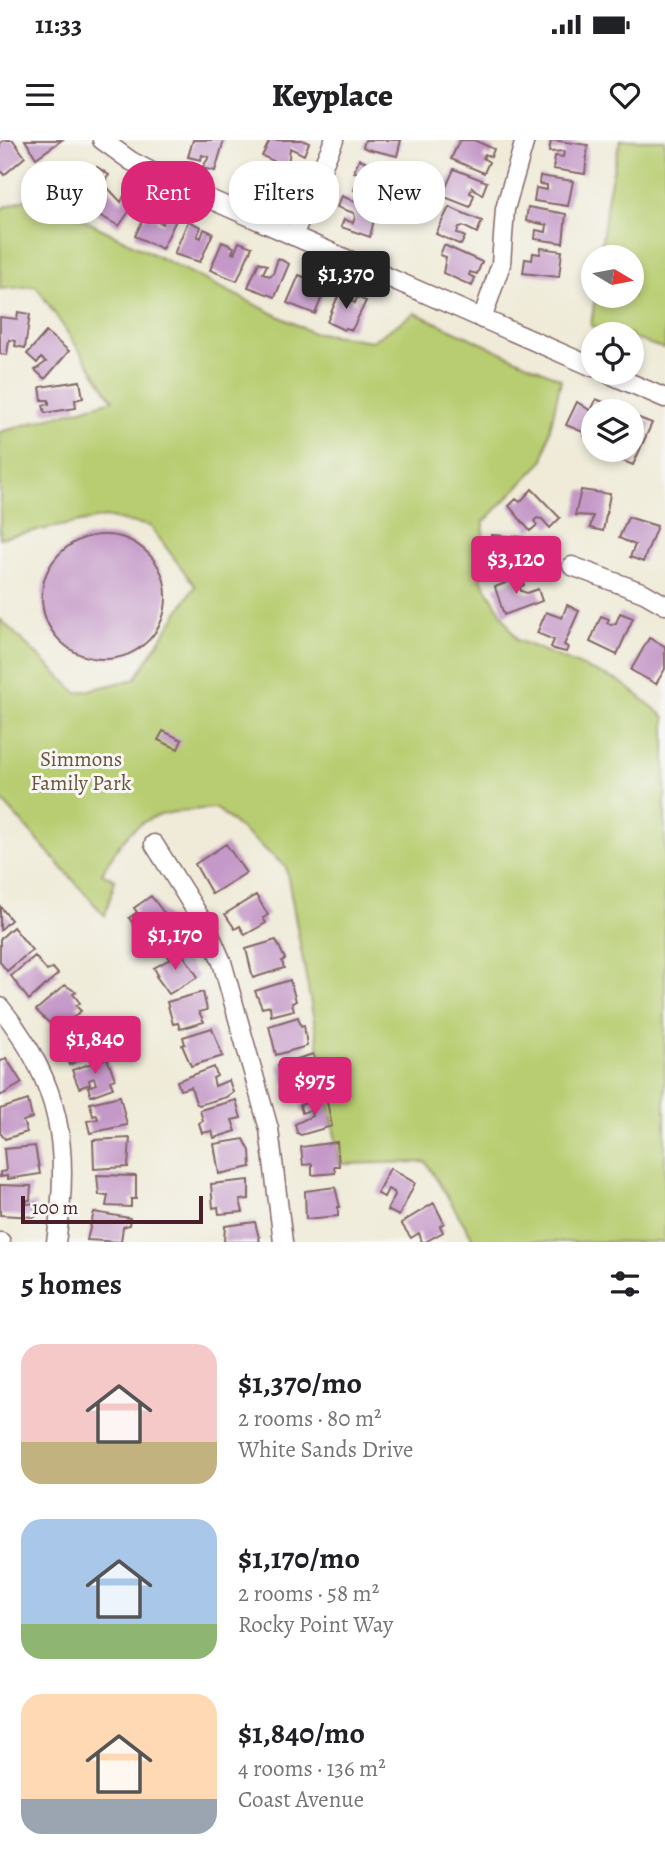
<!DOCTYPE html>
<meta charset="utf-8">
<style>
:root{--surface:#fff;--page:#f6f6f6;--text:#202124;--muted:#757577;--accent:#db2777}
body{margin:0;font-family:Alegreya,serif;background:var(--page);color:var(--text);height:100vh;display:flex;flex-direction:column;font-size:26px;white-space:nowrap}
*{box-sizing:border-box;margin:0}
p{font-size:23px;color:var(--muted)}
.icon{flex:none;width:38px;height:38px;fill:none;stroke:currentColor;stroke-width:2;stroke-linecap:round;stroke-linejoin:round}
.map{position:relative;height:1102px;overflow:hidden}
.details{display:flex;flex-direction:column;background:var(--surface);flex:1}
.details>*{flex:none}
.banner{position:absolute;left:21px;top:21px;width:623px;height:63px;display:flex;gap:14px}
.needle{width:46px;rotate:100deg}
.tools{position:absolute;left:581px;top:105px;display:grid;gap:14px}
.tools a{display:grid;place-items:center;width:63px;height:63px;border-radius:50%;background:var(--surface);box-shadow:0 4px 10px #0003;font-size:35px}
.scale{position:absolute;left:21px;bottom:18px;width:182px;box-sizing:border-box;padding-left:7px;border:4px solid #4a1f2b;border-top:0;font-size:19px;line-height:24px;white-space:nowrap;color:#4a1f2b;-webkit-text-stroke:5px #f6f6f2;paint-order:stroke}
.price{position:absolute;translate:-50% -60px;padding:0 16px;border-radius:7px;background:var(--accent);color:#fff;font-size:23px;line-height:46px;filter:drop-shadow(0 2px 4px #0008)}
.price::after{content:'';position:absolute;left:50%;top:42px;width:21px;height:16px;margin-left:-10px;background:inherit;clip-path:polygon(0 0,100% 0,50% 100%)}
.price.selected{background:#222;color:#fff}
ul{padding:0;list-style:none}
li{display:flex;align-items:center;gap:21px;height:175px;padding:0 21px}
li span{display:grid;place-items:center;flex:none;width:196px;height:140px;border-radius:21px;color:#555}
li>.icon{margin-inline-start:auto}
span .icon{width:84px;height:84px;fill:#fffc;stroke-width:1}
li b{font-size:30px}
h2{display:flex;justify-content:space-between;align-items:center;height:84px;padding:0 21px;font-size:30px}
.chip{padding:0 24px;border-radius:28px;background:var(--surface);box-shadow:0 4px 10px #0003;font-size:24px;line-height:63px}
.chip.selected{background:var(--accent);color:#fff}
.status{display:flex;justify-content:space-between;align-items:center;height:49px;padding:0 35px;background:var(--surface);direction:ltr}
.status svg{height:19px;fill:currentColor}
header{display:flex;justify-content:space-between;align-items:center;height:91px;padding:0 21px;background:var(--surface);font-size:32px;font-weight:800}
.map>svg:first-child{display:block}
.green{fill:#b8cd71;stroke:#81764e;stroke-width:2}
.building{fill:#c498c8}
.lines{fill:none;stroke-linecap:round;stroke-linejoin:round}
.minor-casing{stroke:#846668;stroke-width:21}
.minor{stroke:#fff;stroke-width:18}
.labels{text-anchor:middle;stroke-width:6;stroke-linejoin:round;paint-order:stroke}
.park-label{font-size:21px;fill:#6b5340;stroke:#f6f6f2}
</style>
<div class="status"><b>11:33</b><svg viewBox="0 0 49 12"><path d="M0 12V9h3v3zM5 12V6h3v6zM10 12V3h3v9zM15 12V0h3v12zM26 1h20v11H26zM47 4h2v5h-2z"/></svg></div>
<header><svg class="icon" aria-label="menu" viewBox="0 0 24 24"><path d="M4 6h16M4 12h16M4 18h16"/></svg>Keyplace<svg class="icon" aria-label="heart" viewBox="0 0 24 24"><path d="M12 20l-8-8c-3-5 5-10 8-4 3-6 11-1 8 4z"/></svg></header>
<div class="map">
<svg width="665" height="1102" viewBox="0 0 665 1102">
<rect width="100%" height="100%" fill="#f6f6f2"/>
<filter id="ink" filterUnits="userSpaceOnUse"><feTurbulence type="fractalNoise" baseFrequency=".0143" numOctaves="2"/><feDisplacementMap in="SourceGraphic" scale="14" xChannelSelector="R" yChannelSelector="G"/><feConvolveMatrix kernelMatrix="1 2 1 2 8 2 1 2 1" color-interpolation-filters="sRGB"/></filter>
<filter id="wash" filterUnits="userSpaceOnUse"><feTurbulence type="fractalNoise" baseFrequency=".00686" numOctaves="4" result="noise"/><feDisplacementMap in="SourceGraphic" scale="28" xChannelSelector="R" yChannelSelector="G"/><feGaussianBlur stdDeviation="1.57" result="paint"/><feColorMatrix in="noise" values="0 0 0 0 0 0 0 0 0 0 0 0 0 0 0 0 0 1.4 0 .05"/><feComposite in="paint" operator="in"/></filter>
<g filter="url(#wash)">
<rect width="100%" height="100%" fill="#efebd8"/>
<path class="green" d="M620,0H665V209L632,198V194H619L591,186L595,156H632V117H600L608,54Z
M35,56L311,192L372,201L415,173L561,239L543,321L484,382L481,439L517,500L621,542L665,577V1102H470L472,1097L426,1022L340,1024L286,727L216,668C151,673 135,674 102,733L115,740L105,776L0,658V479L77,553L135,539L195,446L150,386L105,377L0,398V292L113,260L36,146L0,149V69Z"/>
<g id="blocks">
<path class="building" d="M5,0H13L25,17L4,35L0,30V3Z
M25,0H62L36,18Z
M193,0H224L215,31L202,28L209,17L202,15L201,20L188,17Z
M270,0H302L309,3L304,15L290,8L288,27L262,16Z
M365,0H401L397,16L367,9L363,7Z
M463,0H474L494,9L491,17L485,14L483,18L489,22L484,33L451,19L459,1Z
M551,0L588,5L585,34L553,29L555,16L563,17L564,11L549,12Z
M359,19L394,33L384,61L354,50L359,37L366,39L368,33L354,32Z
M80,24L91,32L90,38L97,27L109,35L86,65L62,48Z
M264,27L291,40L288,47L283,45L281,49L288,52L283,64L250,50L254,41L247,38L251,31L259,35Z
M454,29L487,42L482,55L472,47L470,53L474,55L470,67L442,56Z
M540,36L573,41L568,66L534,61L536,48L547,50V45L539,44Z
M108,48L121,62L128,48L140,56L119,86L94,72Z
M342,56L376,71L370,97L341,87L344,79L353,83L355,77L354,73L337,67Z
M449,67L482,81L477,93L463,86L459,87L457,93L465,97L461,105L436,94Z
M528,67L566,74L563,103L535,99L536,90L546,92L547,85L526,81Z
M148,70L160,75L157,81L163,84L165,70L178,76L162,109L135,96Z
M188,81L201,87L197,96L201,98L204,89L213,93L200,122L174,114Z
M222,102L234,107L232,113L234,114L239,102L252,107L237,141L210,130Z
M444,105L482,122L477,134L470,132L469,135L475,138L472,146L443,133L446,117L440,115Z
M541,108L562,111L559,137L523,133L525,119L532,120L533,113L540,114Z
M278,118L289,124L275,157L248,147L259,122L267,125L263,133L269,136L273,134Z
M299,135L311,140L308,146L314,148L316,135L329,140L315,174L287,163Z
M341,149L353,154L351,161L355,163L357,157L366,161L352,190L346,188L344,190L327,182Z
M18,172L30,174L25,208L15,206L16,201L9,200L7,215L0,214V177L17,179Z
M46,192L69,211L45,239L35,230L46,222L41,218L37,223L27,214Z
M80,241L83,258L75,260L76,268L45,273L43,265L49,264V260H42L40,247Z
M596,259L608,264L605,271H593L591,300L583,296V292L566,285L577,262L591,271Z
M639,278L652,283L633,325L623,321L625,313L620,311L617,317L608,313L609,310H632V288Z
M532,349L560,378L550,388L542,379L537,378L534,381L537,385L530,391L509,366L516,359L520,362Z
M581,350L610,354L603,391L590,388L593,376L575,375Z
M628,377L657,386L643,422L630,417L635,405L619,398Z
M42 457a62 62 0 1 1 124 0a62 62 0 1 1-124 0Z
M492,395L523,397V407H528L527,427L491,425Z
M521,437L524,445L520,447L521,451L527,453L538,449L542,461L504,475L495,447Z
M567,465L579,471L564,505L568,507L566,512L554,509L551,507L554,500L537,493L546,472L562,478Z
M620,473L633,478L617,515L590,502L601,476L609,479L607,483L611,485L616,483Z
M649,498L665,506V529L656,544L631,530Z
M163,591L182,600L178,609L158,600Z
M226,704L246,733L212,754L195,724Z
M256,755L268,775L263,778L266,783L245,795L240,786L235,789L225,774Z
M151,756L172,783L146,802L129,778L137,772L134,768Z
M0,766L11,780L0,790Z
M13,787L32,810L7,831L0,822V799Z
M276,800L285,819L282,821L284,828L253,838L246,809Z
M178,807L198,837L169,854L156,836L158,835L154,828L170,819L167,814Z
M35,816L47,831L53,828L58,834L29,860L11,836Z
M290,840L296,861L292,863L294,870L271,876L270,866L262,868L255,851Z
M65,845L76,852L73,854L80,863L76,866L81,871L63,886L56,878L49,883L36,870Z
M203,852L207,870L199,872L204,882L180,889L178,883L173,884L167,862Z
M298,877L301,886L304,885L307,906L276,915L269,886Z
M85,883L93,900L98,898L102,906L69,925L58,897Z
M212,888L223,916L191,926L182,905L185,904L183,897Z
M313,914L320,937L315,938L317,945L293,952V941L284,943L278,925Z
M6,918L22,943L0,956V922Z
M107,918L115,939L110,941L113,948L91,956L88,947L96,944L94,938L89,940L90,944L79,948L72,930Z
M214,927L217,936L213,938L215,946L229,940L233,952L226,957L199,965L196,963L191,947L180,950L177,941Z
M120,956L127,985L90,993L87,981L98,979L97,975L93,976L90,963Z
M326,957L332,986L301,995L297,993L295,984L312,976L310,970L302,973L300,965Z
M28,960L32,978L23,981L27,992L5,999L0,993V969Z
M236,960L241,978L232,980L236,991L214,998L212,991L202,993L199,983L203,981L200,970Z
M130,998L128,1027L94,1029L93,1000Z
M244,999L250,1011L251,1027L219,1034L214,1004Z
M337,1002L339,1026H334L335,1033L312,1035V1024L303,1025L301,1007Z
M35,1006L40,1034L7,1039V1036L0,1037V1032L6,1031L4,1009Z
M390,1028L415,1043L399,1076L387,1070L395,1055L394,1052L388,1049L384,1057L377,1053Z
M97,1035L136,1036V1059H131V1067L106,1066L108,1055H99Z
M249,1040V1059L240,1060L243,1072L219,1074L218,1067L213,1068L211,1044Z
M0,1045L31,1046L30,1060H27L26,1064L36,1063L35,1077L0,1075Z
M335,1047L340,1067H338V1076L306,1079L305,1051Z
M434,1063L444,1083L440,1086L443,1092L425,1102H422L419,1093L411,1098L401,1083Z
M94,1072L130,1078L129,1085L123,1087L121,1102L87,1100Z
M255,1082L260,1102H224L225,1086Z"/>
</g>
</g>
<g filter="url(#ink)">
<use href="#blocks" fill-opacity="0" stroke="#846668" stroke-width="2"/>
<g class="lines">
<defs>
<path id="minor" d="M102,0L131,21L173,43L593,227
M293,96L334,0
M482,179L501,124L505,69L525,0
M607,233L665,258
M572,426L644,453L665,465
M154,704L208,790L222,822L269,989L283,1102
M0,867C61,943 71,1008 56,1102
M0,1102H1"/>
</defs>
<use href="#minor" class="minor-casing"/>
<use href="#minor" class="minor"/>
</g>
</g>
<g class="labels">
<g class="park-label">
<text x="81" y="626">Simmons<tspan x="81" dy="24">Family Park</tspan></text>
</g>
</g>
</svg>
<div class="tools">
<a><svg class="needle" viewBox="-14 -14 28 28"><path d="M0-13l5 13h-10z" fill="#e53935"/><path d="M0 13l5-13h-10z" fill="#757577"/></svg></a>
<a><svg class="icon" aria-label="locate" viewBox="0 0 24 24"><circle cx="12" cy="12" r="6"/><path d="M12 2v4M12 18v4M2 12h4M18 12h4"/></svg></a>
<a><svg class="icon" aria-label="layers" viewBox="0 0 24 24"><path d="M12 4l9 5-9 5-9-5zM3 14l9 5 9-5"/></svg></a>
</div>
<div class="scale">100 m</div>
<b class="price selected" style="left:346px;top:171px">$1,370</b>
<b class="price" style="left:516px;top:456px">$3,120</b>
<b class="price" style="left:175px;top:832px">$1,170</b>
<b class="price" style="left:95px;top:936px">$1,840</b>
<b class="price" style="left:315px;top:977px">$975</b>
<div class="banner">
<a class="chip">Buy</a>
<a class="chip selected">Rent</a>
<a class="chip">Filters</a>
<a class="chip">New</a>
</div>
</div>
<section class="details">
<h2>5 homes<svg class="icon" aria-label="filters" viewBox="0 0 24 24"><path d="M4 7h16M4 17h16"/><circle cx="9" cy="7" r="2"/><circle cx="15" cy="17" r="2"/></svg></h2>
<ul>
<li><span style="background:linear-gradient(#f6c9c9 70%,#c2b280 0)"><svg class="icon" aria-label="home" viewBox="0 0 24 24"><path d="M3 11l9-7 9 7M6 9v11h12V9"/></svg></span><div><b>$1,370/mo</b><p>2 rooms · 80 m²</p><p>White Sands Drive</p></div></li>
<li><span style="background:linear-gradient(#a9c7e8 75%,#8fb573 0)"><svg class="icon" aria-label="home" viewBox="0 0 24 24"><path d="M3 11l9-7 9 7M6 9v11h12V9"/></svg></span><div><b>$1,170/mo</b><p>2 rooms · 58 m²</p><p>Rocky Point Way</p></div></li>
<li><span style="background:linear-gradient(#ffd9b3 75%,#9aa5b1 0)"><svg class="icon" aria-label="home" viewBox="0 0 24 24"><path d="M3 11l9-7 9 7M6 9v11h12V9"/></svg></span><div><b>$1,840/mo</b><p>4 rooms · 136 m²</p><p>Coast Avenue</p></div></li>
</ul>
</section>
